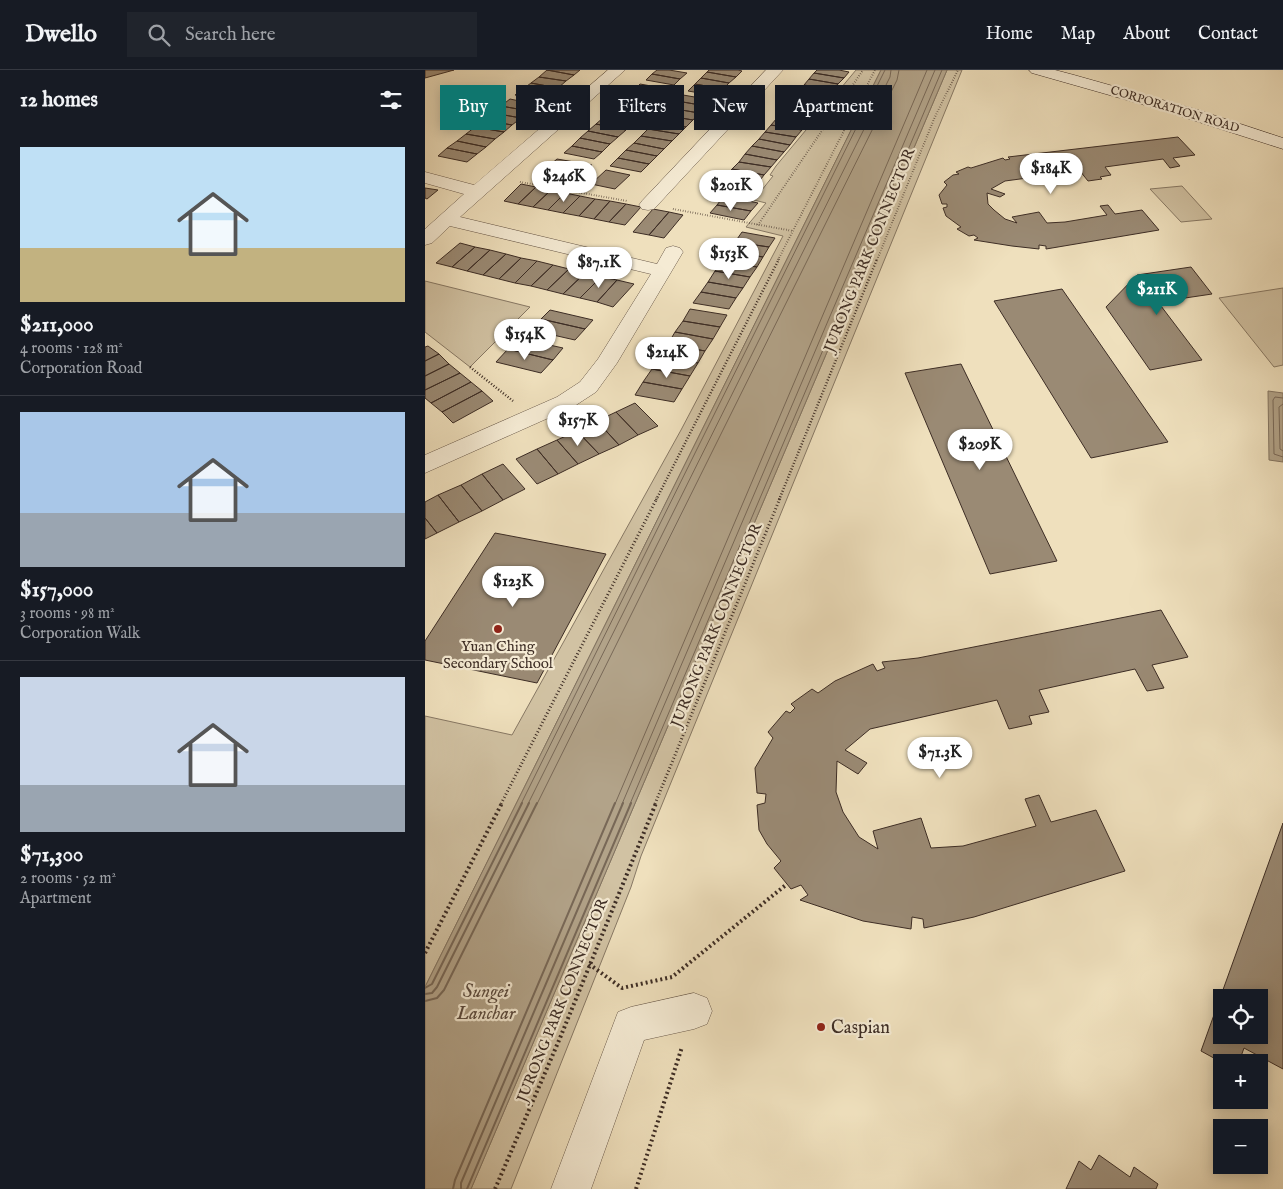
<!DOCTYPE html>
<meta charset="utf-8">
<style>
:root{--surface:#171b24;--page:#20242c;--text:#f1f3f6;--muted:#9ea1a6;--line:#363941;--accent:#0f766e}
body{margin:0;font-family:"IM FELL English",serif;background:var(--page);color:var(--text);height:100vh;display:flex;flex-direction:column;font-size:19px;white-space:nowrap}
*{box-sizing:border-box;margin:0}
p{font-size:16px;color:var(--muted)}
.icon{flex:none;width:28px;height:28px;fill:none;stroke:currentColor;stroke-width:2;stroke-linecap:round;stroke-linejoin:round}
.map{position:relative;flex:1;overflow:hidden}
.drawer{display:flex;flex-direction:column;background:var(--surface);width:425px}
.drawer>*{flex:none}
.banner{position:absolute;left:15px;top:15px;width:475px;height:45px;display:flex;gap:10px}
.fabs{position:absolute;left:788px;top:919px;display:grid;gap:10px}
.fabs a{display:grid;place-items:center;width:55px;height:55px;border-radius:0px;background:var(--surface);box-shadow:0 2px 12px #0003;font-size:25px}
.price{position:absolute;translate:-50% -42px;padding:0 11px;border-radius:18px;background:#fff;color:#222;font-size:16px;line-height:32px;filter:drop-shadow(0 1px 2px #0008)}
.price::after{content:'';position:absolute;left:50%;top:30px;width:15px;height:11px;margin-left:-8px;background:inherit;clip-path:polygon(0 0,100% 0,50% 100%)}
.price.on{background:var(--accent);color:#fff}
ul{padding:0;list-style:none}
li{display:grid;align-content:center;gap:10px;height:265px;padding:0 20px}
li+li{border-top:1px solid var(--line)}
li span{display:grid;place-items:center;height:155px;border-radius:0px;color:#555}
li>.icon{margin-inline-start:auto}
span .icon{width:90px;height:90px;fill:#fffc;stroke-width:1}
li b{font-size:21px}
h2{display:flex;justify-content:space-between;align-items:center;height:60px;padding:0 20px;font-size:21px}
.pill{padding:0 18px;border-radius:0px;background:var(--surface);box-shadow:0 2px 12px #0003;font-size:18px;line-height:45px}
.pill.on{background:var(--accent);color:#fff}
header{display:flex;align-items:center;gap:30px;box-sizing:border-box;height:70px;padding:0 25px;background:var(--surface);border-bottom:1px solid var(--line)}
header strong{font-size:24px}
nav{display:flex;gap:28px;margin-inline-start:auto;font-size:18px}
.search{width:350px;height:45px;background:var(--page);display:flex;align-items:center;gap:12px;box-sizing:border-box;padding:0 18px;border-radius:0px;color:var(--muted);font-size:19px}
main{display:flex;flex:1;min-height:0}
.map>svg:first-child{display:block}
.green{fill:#d1c2a3;stroke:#877864}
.water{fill:#b2a389;stroke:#837461}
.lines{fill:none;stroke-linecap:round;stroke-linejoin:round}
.shore-far1{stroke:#786857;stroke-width:1}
.shore{stroke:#786857;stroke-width:2}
.building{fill:#9a8a74;stroke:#3d2d25;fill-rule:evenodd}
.minor-casing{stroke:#6a5a4b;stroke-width:1}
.secondary-casing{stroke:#3d2d25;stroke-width:1}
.path-far3{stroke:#3d2d25;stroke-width:2;stroke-dasharray:0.5 2;stroke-linecap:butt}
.path-far2{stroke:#3d2d25;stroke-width:2.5;stroke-dasharray:1 2;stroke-linecap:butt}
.path-far1{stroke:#3d2d25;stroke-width:3;stroke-dasharray:1 2.5;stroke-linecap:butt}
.path{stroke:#3d2d25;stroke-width:4;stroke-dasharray:2 3;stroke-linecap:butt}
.minor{fill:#f5ebd4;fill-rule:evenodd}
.secondary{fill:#f5ebd4;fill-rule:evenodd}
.poi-dot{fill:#8f2418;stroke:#f5ebd4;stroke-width:2}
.labels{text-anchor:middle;stroke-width:4.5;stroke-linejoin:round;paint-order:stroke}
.far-street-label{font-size:12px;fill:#3d2d25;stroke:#f5ebd4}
.street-label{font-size:15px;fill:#3d2d25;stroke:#f5ebd4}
.poi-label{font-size:15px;fill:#3d2d25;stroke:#f5ebd4}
.near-poi-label{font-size:18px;fill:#3d2d25;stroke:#f5ebd4;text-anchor:start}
.near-water-label{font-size:19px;font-style:italic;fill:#5a4a3e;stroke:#f5ebd4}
</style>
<header>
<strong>Dwello</strong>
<div class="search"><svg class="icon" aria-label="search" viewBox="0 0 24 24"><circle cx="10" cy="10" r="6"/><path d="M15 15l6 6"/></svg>Search here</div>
<nav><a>Home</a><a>Map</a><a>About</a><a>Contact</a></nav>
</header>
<main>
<section class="drawer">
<h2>12 homes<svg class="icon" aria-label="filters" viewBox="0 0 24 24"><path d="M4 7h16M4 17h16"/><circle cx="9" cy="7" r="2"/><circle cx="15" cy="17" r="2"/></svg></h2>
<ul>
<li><span style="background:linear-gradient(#bfe0f5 65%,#c2b280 0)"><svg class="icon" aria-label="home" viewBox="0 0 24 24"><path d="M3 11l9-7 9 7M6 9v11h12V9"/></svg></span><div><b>$211,000</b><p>4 rooms · 128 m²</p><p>Corporation Road</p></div></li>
<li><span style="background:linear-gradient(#a9c7e8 65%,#9aa5b1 0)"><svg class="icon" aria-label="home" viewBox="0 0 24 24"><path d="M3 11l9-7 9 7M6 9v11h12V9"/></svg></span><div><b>$157,000</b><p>3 rooms · 98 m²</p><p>Corporation Walk</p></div></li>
<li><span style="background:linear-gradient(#c9d6e8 70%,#9aa5b1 0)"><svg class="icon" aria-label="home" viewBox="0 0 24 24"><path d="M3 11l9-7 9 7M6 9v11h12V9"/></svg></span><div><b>$71,300</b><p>2 rooms · 52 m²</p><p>Apartment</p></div></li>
</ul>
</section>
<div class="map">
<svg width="858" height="1119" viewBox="0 0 858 1119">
<rect width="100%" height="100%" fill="#efe0bd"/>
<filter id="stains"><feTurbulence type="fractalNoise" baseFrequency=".004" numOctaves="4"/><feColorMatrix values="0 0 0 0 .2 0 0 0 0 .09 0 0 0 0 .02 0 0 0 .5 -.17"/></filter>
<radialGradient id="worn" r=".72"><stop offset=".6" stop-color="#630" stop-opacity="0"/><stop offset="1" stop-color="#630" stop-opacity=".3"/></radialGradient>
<path class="green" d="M431,0H456L0,917V646L87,665L256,360L358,166L321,157L341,133L329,130L348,106L345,105L351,96Z
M522,0H537L216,786L206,817L86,1119H46Z
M757,116L787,149L756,152L725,119Z
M0,211L105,237L45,297L0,262Z
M858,218V295L849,297L794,228Z"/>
<path class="water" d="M456,0H522L46,1119H0V917Z
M843,321L858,323V392L844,390Z"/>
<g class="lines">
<path class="shore-far1" d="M858,328L850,327L848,330L849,384L858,387
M858,334L854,337L855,379L858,381
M96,734L460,0
M103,734L465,7L466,0
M112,734L472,10L474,0
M190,734L502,0
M197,734L510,0
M205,734L517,0"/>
<path class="shore" d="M0,918L7,914L97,733
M0,924L7,923L12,917L104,733
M0,931L12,928L19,920L112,733
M28,1119L30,1110L190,733
M36,1119V1113L198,733
M42,1119L206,733"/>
</g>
<path class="building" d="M0,0H29L0,8Z
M122,0L149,5L141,11L114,7Z
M122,0H155L149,5Z
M232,0H244L262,3L255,9L227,4Z
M284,0H313L317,1L311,7L282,2Z
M392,0H414L424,2L419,8L389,3Z
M282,2L311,7L304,13L276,8Z
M389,3L419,8L413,14L384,9Z
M227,4L255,9L249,15L221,10Z
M114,7L141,11L133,18L106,13Z
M276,8L304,13L298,19L270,14Z
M384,9L413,14L408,20L379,15Z
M106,13L133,18L126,24L98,19Z
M215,14L243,19L237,26L208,21Z
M270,14L298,19L292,26L263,21Z
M379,15L408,20L403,27L373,22Z
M98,19L126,24L118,30L90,25Z
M208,21L237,26L229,32L201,27Z
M373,22L403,27L397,33L367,28Z
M258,25L287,30L281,36L252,31Z
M201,27L229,32L223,39L194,34Z
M367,28L397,33L392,40L362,35Z
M85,29L113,35L104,41L76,36Z
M252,31L281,36L274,43L245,38Z
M194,34L223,39L215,46L186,40Z
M362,35L392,40L386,47L356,42Z
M76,36L104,41L96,48L68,43Z
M245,38L274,43L268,50L238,45Z
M186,40L215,46L208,53L179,47Z
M68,43L96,48L87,55L59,50Z
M238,45L268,50L261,57L231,52Z
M179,47L208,53L201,60L171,54Z
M352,48L383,53L377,60L346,55Z
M59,50L87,55L79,62L50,57Z
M231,52L261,57L254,64L223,59Z
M171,54L201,60L193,67L163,61Z
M346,55L377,60L371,67L340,62Z
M50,57L79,62L70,69L41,64Z
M223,59L254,64L247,71L216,66Z
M163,61L193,67L185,74L155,68Z
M340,62L371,67L365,75L334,69Z
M41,64L70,69L61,77L32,71Z
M216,66L247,71L239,79L209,73Z
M753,67L770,85L748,88L755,96L745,98L738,89L680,97L686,105L675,107L677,109L663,111L655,101L580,111L566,119L580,124L575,127L562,123L563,134L569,140L580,149L592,153L587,147L614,142L622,153L640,152L682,145L675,136L683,135L690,144L717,140L734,160L621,179V176L614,175V179L587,176L549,170L553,168L549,165L544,166L532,159L536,157L521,146L518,138L522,137V134H517L514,125L522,115L519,112L528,105L534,104L531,102L543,97L546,98L578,88L580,90L585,89L583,87Z
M155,68L185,74L177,82L147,76Z
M334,69L365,75L359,82L327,76Z
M32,71L61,77L52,84L22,78Z
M209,73L239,79L232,86L201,80Z
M147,76L177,82L169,89L139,83Z
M327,76L359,82L352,90L320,84Z
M22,78L52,84L42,92L13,86Z
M201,80L232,86L224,94L193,88Z
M320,84L352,90L346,97L314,92Z
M193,88L224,94L216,102L185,96Z
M132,89L167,95L160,102L125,95Z
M314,92L346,97L339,105L307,99Z
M125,95L160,102L152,110L116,103Z
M307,99L339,105L333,113L300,107Z
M181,100L205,105L190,119L166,114Z
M300,107L333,113L326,122L293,115Z
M96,114L111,117L93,134L79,131Z
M293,115L326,122L319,130L286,124Z
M111,117L126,120L108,137L93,134Z
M0,118L13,120L2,129L0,128Z
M126,120L140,123L123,140L108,137Z
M140,123L155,126L138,143L123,140Z
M155,126L170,129L154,146L138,143Z
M299,126L319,130L333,133L326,141L292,135Z
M170,129L185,131L169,149L154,146Z
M185,131L201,134L184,152L169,149Z
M201,134L216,137L200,155L184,152Z
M292,135L326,141L319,150L285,143Z
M228,139L244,142L224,165L208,162Z
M244,142L258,145L239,168L224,165Z
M317,162L350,168L344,177L310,172Z
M310,172L344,177L338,187L304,181Z
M35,173L50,177L27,197L11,193Z
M50,177L65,180L42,201L27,197Z
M65,180L81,184L58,205L42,201Z
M304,181L338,187L332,197L297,191Z
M81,184L96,188L74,209L58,205Z
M96,188L112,191L90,213L74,209Z
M112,191L128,195L106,216L90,213Z
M297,191L332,197L325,207L290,201Z
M128,195L144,199L122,220L106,216Z
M766,197L787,224L740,231L736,236L777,290L725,300L681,237L712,205Z
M144,199L160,203L138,224L122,220Z
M290,201L325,207L318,218L283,212Z
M160,203L176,207L155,228L138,224Z
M176,207L192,210L172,232L155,228Z
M192,210L209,214L188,237L172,232Z
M283,212L318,218L311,228L276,222Z
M637,219L743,372L666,388L569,231Z
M276,222L311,228L304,239L268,233Z
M265,239L302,245L295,257L258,251Z
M125,240L168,250L160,259L116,249Z
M116,249L160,259L150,270L106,260Z
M258,251L295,257L288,269L250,262Z
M250,262L288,269L280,281L243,274Z
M93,268L138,278L128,290L83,279Z
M243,274L280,281L273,293L235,286Z
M3,276L14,284L0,291V277Z
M83,279L128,290L116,303L71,292Z
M14,284L24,294L0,306V291Z
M235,286L273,293L265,306L227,299Z
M24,294L35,303L0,320V306Z
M536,294L632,491L565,504L480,303Z
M227,299L265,306L257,319L218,312Z
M35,303L46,312L6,333L0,328V320Z
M46,312L57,321L17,342L6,333Z
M218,312L257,319L249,332L210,325Z
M57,321L68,331L28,353L17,342Z
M210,333L233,356L213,365L191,342Z
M191,342L213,365L194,375L172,351Z
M172,351L194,375L174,384L152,361Z
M152,361L174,384L153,394L132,370Z
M132,370L153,394L133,404L112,379Z
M112,379L133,404L112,414L91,389Z
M78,394L100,419L78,430L57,404Z
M57,404L78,430L57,441L36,415Z
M36,415L57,441L34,452L13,425Z
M13,425L34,452L12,463L0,448V432Z
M0,448L12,463L0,469Z
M70,463L181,484L112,613L0,590V571Z
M736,540L763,587L727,595L739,618L722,621L710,599L614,620L624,642L604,646L607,654L584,659L572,630L445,659L420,680L442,693L433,704L412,691L411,722L418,742L434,767L453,779L448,761L496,748L506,778L538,776L611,756L600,729L614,725L626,752L671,740L700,801L549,847L499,858L498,849L487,847L486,859L438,851L375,830L383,825L376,815L366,819L349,798L356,791L342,774L334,760L332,735L340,733L341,724L332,723L330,698L348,668L343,662L361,641L365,643L370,638L366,634L387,619L393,623L410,611L448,594L452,601L460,598L457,592L493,588Z
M858,753V999L819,978L814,992L806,990L805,992H796L776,981ZM796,928H834V965H796Z
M674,1085L705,1107L709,1097L733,1114L731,1119H641L654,1091L666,1100Z"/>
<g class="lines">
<defs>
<path id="minor" d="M183,0H200L35,147L232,194L241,178L248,176L255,178L258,182L192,293L171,322L148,337L0,403V385L132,327L155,312L173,289L226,204L25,156L7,173L0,175V159L39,124L0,113V102L49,115Z
M341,0H358L229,139L223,140L217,139L214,135L217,131Z
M269,923L282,928L287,941L282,954L269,959L219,970L166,1119H126L193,942L206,937Z"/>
<path id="secondary" d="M604,0H630L649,5L773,40L858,68V79L730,38L607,3Z"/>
</defs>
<use href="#minor" class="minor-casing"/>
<use href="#secondary" class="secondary-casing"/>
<path class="path-far3" d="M95,112L202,131
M248,139L368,161
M333,155L438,0
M353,190L450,0
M452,190L509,49L533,0"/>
<path class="path-far2" d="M45,297L88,331
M231,430L354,189
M354,430L452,189"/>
<path class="path-far1" d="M76,734L232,428
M230,734L355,428"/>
<path class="path" d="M0,883L77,733
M164,894L197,918L247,907L362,814
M70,1119L135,968L231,733
M211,1119L257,977"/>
<use href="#minor" class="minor"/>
<use href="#secondary" class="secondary"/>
</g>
<g class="poi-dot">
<circle cx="73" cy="559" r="5"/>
<circle cx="396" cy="957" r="5"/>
</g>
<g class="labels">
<g class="far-street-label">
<text transform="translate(750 39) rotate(17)" y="4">CORPORATION ROAD</text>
</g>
<g class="street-label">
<text transform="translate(444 180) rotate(-68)" y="5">JURONG PARK CONNECTOR</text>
<text transform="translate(291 555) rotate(-68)" y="5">JURONG PARK CONNECTOR</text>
<text transform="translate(137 930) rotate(-68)" y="5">JURONG PARK CONNECTOR</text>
</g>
<g class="poi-label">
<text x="73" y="581">Yuan Ching<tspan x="73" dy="17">Secondary School</tspan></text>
</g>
<g class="near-poi-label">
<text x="406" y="963">Caspian</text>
</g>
<g class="near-water-label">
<text x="61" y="927">Sungei<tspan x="61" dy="22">Lanchar</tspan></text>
</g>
</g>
<rect width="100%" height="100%" filter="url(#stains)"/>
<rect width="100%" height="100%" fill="url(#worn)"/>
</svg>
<div class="fabs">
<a><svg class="icon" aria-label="locate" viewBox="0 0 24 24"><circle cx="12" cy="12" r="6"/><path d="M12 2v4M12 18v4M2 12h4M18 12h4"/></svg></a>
<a>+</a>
<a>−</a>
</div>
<b class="price" style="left:626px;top:125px">$184K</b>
<b class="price" style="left:139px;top:133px">$246K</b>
<b class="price" style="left:306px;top:142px">$201K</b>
<b class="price" style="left:304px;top:210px">$153K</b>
<b class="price" style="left:174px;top:219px">$87.1K</b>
<b class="price on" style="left:732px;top:246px">$211K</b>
<b class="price" style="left:100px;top:291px">$154K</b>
<b class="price" style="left:242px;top:309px">$214K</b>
<b class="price" style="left:153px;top:377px">$157K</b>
<b class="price" style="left:555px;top:401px">$209K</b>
<b class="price" style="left:88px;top:538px">$123K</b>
<b class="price" style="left:515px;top:709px">$71.3K</b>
<div class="banner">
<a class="pill on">Buy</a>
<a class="pill">Rent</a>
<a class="pill">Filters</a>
<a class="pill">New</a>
<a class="pill">Apartment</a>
</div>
</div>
</main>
